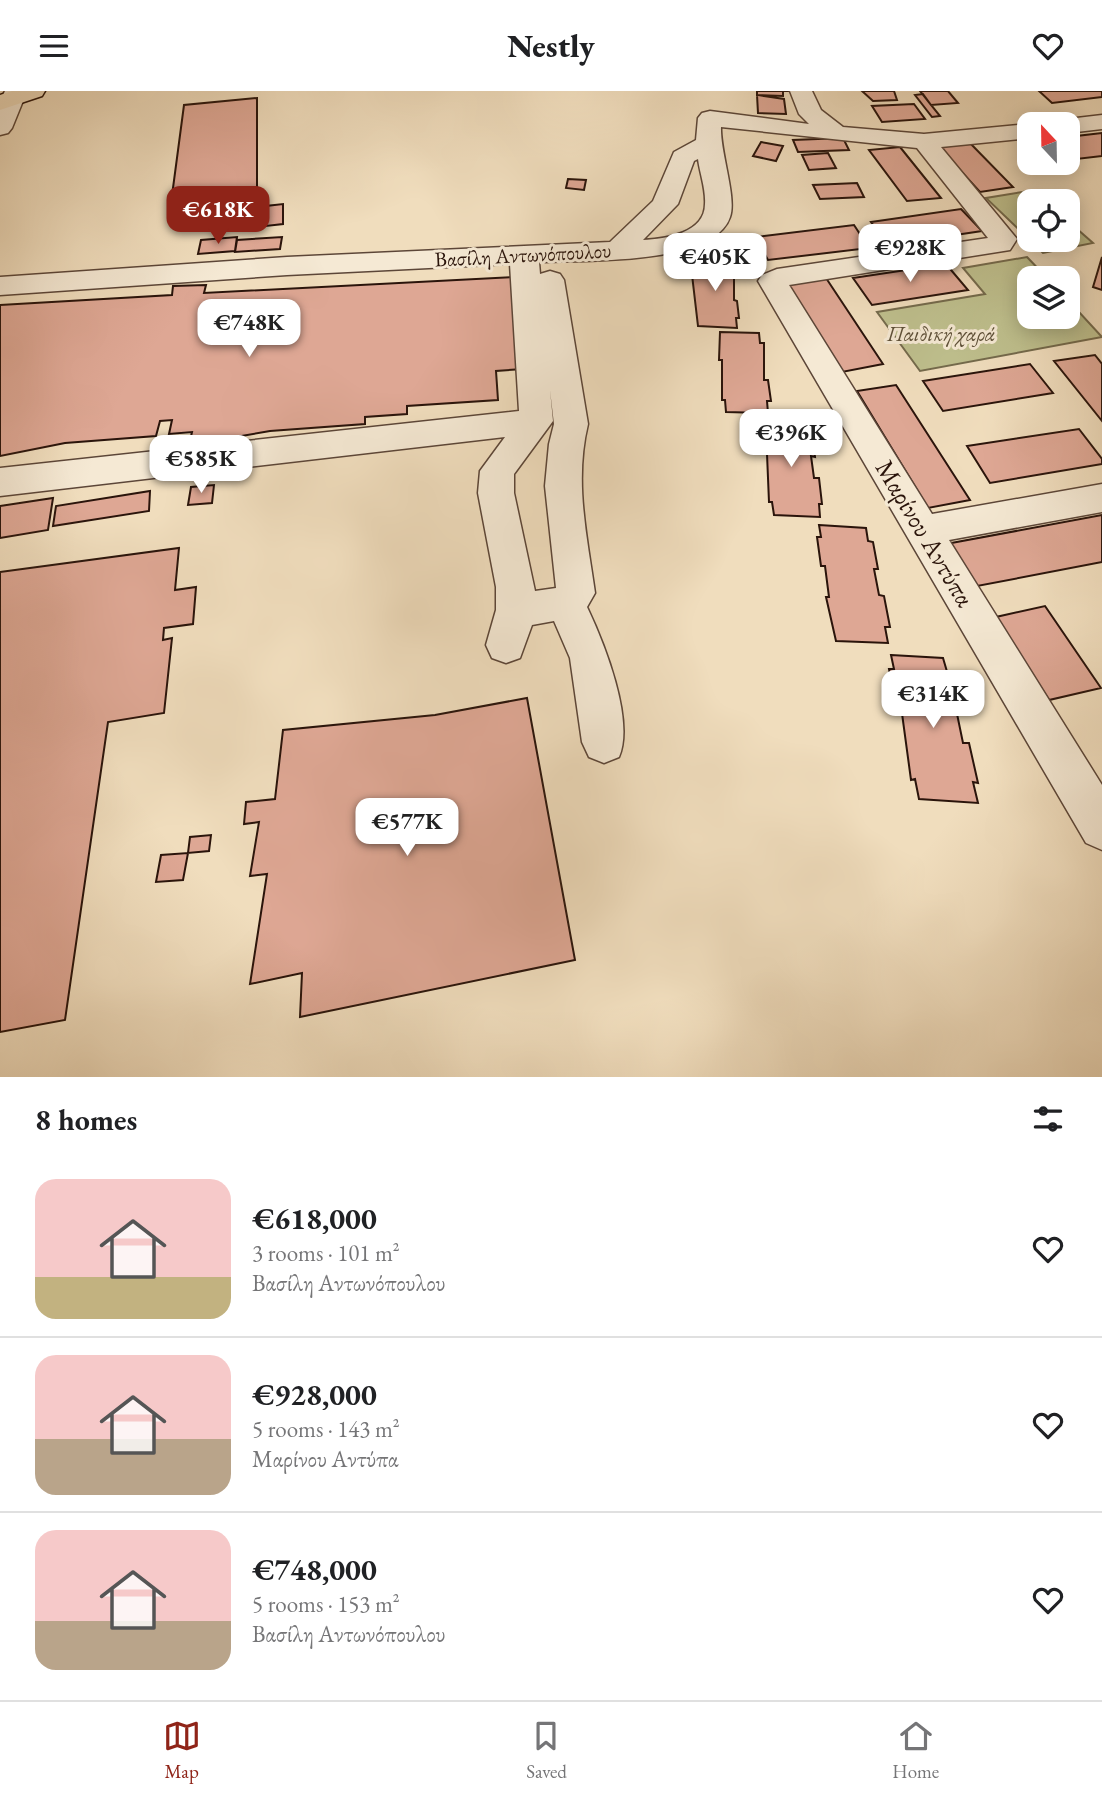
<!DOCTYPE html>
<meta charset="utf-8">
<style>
:root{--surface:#fff;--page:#f6f6f6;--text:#202124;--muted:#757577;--line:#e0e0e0;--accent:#8f2418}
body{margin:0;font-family:"EB Garamond",serif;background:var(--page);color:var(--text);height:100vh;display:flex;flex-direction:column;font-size:26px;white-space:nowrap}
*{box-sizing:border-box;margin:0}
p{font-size:23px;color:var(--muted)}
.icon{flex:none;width:38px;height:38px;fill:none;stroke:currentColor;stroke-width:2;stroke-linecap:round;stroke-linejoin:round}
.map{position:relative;height:986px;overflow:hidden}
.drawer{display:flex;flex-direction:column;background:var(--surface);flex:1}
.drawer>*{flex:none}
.needle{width:46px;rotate:338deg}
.tools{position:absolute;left:1017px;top:21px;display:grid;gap:14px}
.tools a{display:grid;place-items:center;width:63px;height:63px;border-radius:14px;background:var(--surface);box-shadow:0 4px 18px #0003;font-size:35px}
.price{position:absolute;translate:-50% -60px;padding:0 16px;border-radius:14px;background:#fff;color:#222;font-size:23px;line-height:46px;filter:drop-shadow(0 2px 4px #0008)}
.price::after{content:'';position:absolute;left:50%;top:42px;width:21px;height:16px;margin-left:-10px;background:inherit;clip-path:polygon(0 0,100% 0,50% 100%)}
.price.current{background:var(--accent);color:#fff}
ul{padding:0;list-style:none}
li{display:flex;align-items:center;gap:21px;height:175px;padding:0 35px}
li+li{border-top:2px solid var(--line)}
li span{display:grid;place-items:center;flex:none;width:196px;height:140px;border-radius:21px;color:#555}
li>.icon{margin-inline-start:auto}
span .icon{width:84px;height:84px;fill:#fffc;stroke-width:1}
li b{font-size:30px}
h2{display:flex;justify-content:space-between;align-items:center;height:84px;padding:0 35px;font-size:30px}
header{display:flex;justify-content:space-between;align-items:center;height:91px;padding:0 35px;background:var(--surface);font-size:32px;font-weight:800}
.dock{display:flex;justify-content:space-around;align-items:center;height:98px;border-top:2px solid var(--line);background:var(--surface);font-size:19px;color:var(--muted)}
.dock a{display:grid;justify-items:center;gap:4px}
.dock .current{color:var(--accent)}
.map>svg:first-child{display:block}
.green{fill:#bebf8d;stroke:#746a4c;stroke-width:2}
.building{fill:#dea794;stroke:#2a140b;stroke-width:2}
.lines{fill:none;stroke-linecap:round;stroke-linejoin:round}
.minor-casing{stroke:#5c4638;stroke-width:3}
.major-casing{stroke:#2a140b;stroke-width:3}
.minor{fill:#f5e9d4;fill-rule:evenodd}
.major{fill:#f0ddbd;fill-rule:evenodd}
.labels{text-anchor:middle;stroke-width:6;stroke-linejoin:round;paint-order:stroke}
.far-street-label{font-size:21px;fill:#2a140b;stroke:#f5e9d4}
.far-park-label{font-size:21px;font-style:italic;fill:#5e5038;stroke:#f5e9d4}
.street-label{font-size:26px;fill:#2a140b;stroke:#f5e9d4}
</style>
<header><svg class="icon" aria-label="menu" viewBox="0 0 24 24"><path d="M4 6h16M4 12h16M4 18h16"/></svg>Nestly<svg class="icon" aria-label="heart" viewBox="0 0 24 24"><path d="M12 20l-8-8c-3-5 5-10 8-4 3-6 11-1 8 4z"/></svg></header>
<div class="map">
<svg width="1102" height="986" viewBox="0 0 1102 986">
<rect width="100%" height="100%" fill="#f0ddbd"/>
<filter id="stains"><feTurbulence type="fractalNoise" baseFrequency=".00286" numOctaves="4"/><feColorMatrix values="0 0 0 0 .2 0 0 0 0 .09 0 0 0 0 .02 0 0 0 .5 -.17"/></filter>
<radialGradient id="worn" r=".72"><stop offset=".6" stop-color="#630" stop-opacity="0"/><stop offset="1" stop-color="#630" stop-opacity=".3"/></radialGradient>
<path class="green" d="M1034,99L1046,110H1029V148L986,107Z
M1068,130L1093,152L1043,162L1030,149H1068Z
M1027,166L1047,187H1029V226H1068V209L1102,246L920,280L877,221L985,203L963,177Z"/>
<path class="building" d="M757,0H789H783V5L757,4Z
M862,0H894L897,9L873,10Z
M920,0H948L958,12L931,14Z
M1039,0H1102V6L1052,12Z
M923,3L931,14L940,25L932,26L915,4Z
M757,4L784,8L786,23L758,22Z
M257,7V102L171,112L184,14Z
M914,13L925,28L882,31L872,15Z
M1102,42V65L1068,69V46Z
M843,47L849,59L798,61L793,49Z
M968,50L1013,96L980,101L937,54Z
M761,51L783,55L776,70L753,65Z
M900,56L941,107L907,110L869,59Z
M828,62L836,77L809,79L802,64Z
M568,88L586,89L584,99L566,97Z
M857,92L864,106L820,108L813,94Z
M283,113V133L266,135V115Z
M961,118L982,140L889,154L871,131Z
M854,134L869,157L768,169L755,146Z
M237,146L235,160L198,163L201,149Z
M282,146L280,158L235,161L237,149Z
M1102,166V199L1093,196Z
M694,167L730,169L731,178H734V209L737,210L739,227H736L737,237L698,235L691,175L695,176Z
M946,173L968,199L872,214L853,187Z
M514,186L523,278L496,280L498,309L407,315V323L365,326V333L270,340L189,354L192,341L169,343L172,329L160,330L156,345L65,352L0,365V214L172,204L173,195L206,194L204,202Z
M826,187L883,273L842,281L787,193Z
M720,241L759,242L760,252H764V289H768L771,310H767L768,322L726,321L725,309H722V269H719Z
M1095,264L1102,273V330L1054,270Z
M1030,273L1053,302L943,320L923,290Z
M896,294L970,409L928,417L857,300Z
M763,328L805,330L807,343H812L815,366L811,365L814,387H819L822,413H819L820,426L774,424L772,411H769L767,363H763Z
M1079,338L1102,368V373L990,392L967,355Z
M214,394L212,412L188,414L191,396Z
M150,400L149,420L53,435L56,415Z
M53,407L48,439L0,447V415Z
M1102,424V471L972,496L946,453Z
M819,434L866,437L868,450L873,451L878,478H874L879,504L884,505L890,536H885L888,552L836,550L826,506H829L825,475H821L817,446H821Z
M179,457L175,499L196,496L193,533L164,537L163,549L172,547L164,622L108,631L65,929L0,941V481Z
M1045,515L1101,597L1049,609L996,526Z
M891,564L943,567L948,584H953L961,619L956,618L963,652H969L978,692L973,691L978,712L919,708L915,688L911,689L901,615H896L889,578H894Z
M527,607L575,869L300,926L302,882L250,893L267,783L250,785L259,731L244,733L246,711L275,708L283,639L435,624Z
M211,744L209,760L188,762L190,746Z
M188,762L183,789L156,791L161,764Z"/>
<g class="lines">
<defs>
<path id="minor" d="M5,0H27L12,37L8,42L0,44V10Z
M790,0H812L821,19L843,36L924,43L1029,33H1031L1029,47L941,56L1017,148L1010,159L789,194L932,423L1102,393V421L949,449L1102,694V759L1086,752L758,190L762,184L777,178L988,147L917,57L721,36C720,61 737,107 730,126C714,175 581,169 539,171L540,183L550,180L560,183L564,189L588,333C574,390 587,445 595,502L587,516C604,552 635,629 619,666L604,672L589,666L582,651L570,567L554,530L532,534L520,567L506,572L492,567L486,554L496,519V496L478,402L480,380L505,346L0,405V377L519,320L510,173L287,184L0,204V186L287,166L610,151L653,110L674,61L696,49L698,27L702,22L710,20L809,33L799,23ZM698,68C700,83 706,98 705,113C705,142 666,148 643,149L678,113L694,70ZM550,299L554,333L549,353L545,395L556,497L535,500L514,402V383L553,330Z
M1102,24V38L1068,42V33H1057L1068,28Z"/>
<path id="major" d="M12,0H45L42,5L0,19V4Z"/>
</defs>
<use href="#minor" class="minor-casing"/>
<use href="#major" class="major-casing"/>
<use href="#minor" class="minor"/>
<use href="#major" class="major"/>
</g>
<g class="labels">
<g class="far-street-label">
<text transform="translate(523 164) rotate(-3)" y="7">Βασίλη Αντωνόπουλου</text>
</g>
<g class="far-park-label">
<text x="941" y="250">Παιδική χαρά</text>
</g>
<g class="street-label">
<text transform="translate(925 442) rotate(59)" y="9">Μαρίνου Αντύπα</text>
</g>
</g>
<rect width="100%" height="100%" filter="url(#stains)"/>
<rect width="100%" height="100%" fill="url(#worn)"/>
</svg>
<div class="tools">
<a><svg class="needle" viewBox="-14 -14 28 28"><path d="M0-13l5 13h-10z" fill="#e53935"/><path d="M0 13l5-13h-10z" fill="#757577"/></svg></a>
<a><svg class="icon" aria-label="locate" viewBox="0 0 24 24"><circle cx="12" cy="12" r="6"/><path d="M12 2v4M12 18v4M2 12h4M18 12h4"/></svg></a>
<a><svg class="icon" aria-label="layers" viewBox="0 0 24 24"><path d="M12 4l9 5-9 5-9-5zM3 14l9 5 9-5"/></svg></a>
</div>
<b class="price current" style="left:218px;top:155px">€618K</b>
<b class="price" style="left:910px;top:193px">€928K</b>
<b class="price" style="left:715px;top:202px">€405K</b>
<b class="price" style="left:249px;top:268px">€748K</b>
<b class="price" style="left:791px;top:378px">€396K</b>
<b class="price" style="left:201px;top:404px">€585K</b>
<b class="price" style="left:933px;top:639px">€314K</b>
<b class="price" style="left:407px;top:767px">€577K</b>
</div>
<section class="drawer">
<h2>8 homes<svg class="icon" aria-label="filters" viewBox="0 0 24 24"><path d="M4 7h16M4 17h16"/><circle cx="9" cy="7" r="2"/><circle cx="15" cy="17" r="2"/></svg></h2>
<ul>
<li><span style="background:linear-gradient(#f6c9c9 70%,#c2b280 0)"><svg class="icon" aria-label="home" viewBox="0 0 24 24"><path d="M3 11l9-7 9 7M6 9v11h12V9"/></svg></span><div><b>€618,000</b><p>3 rooms · 101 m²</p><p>Βασίλη Αντωνόπουλου</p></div><svg class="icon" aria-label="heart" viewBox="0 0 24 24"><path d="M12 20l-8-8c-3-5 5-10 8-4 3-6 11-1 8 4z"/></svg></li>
<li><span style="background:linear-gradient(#f6c9c9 60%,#b9a48a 0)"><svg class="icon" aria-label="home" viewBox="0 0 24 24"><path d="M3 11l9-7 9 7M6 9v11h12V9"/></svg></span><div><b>€928,000</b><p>5 rooms · 143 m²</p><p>Μαρίνου Αντύπα</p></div><svg class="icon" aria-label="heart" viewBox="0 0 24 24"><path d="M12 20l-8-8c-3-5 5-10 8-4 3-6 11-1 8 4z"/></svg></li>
<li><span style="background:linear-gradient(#f6c9c9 65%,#b9a48a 0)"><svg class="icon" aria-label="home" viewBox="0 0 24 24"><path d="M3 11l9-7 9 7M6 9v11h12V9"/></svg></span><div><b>€748,000</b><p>5 rooms · 153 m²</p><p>Βασίλη Αντωνόπουλου</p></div><svg class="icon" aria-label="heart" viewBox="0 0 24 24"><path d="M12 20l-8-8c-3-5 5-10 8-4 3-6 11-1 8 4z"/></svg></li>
</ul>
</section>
<nav class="dock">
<a class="current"><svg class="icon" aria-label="map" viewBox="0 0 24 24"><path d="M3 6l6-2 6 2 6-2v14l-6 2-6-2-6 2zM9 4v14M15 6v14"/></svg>Map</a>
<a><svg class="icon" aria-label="saved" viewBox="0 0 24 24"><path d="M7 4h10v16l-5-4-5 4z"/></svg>Saved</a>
<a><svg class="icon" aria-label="home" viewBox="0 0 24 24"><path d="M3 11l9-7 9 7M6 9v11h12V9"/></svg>Home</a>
</nav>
